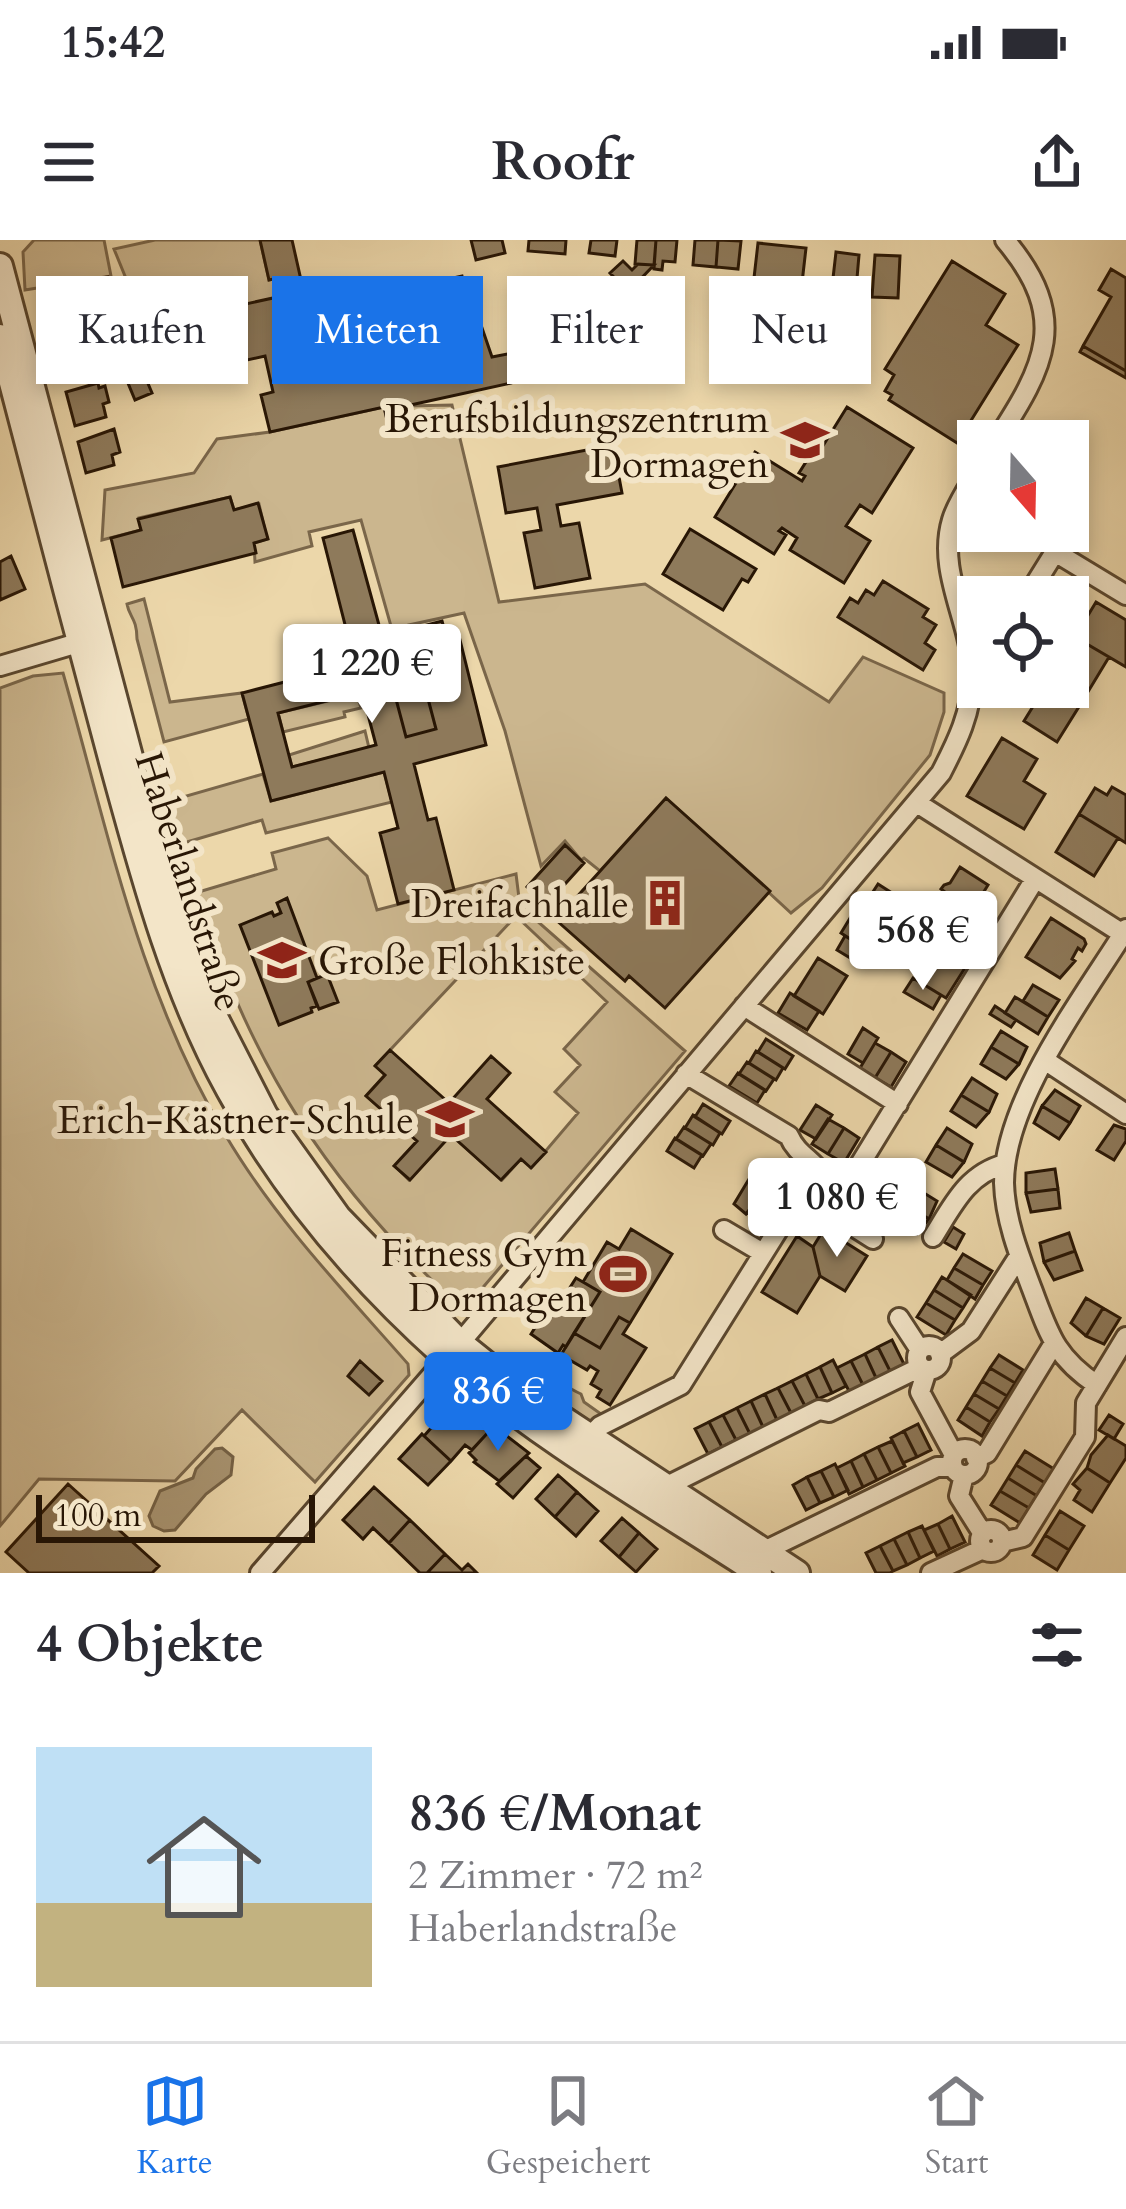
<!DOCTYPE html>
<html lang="de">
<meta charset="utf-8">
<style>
:root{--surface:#fff;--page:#f7f7f7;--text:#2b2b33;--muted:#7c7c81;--line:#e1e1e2;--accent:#1a73e8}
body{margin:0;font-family:Cardo,serif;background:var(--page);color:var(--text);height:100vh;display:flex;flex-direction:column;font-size:45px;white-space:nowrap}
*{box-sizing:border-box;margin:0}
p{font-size:39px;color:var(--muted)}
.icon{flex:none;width:66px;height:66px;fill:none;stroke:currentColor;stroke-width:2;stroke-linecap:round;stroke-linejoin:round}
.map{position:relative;height:1333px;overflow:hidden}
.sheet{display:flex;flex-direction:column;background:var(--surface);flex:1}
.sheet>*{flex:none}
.top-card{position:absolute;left:36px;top:36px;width:1056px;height:108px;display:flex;gap:24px}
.needle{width:78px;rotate:160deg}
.fabs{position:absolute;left:957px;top:180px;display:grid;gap:24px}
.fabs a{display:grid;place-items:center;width:132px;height:132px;border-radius:0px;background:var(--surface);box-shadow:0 6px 18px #0003;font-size:60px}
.scale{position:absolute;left:36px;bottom:30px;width:279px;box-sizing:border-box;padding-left:12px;border:6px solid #281605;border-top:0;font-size:33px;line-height:42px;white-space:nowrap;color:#281605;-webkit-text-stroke:9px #f3e5c8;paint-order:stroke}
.price{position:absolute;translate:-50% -102px;padding:0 27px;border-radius:12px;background:#fff;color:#222;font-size:39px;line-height:78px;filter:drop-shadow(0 3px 6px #0008)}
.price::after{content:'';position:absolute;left:50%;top:72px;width:36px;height:27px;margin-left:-18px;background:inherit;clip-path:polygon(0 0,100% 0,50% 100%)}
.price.selected{background:var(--accent);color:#fff}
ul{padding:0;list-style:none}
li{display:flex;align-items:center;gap:36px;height:300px;padding:0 36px}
li span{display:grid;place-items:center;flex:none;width:336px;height:240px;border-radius:0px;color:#555}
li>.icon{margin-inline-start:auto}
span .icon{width:144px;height:144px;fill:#fffc;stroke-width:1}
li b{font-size:51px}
h2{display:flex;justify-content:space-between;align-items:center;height:144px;padding:0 36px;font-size:51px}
.pill{padding:0 42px;border-radius:0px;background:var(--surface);box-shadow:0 6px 18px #0003;font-size:42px;line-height:108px}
.pill.selected{background:var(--accent);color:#fff}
.status{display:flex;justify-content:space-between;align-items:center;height:84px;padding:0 60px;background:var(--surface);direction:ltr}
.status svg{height:33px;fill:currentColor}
header{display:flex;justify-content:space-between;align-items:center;height:156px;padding:0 36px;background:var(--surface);font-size:54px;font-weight:600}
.tab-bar{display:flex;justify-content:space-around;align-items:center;height:168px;border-top:3px solid var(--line);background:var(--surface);font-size:33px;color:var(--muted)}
.tab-bar a{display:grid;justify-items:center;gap:6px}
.tab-bar .selected{color:var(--accent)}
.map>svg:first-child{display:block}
.green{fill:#cbb68e;stroke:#7a664a;stroke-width:3;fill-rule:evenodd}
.water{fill:#a99572;stroke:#756246;stroke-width:3}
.building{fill:#8e7a5b;stroke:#281605;stroke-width:3;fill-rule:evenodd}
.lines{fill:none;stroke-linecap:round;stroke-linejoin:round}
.minor-casing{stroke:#59462e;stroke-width:24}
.tertiary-casing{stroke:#59462e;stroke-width:30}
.minor{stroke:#f3e5c8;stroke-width:18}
.tertiary{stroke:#f3e5c8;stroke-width:24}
.labels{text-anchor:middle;stroke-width:12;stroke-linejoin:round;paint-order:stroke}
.poi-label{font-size:39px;fill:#281605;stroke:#f3e5c8;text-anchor:end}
.street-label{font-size:39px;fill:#281605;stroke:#f3e5c8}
</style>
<div class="status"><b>15:42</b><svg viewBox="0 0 49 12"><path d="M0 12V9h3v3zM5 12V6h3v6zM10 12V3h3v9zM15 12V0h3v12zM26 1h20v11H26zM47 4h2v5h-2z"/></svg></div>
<header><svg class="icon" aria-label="menu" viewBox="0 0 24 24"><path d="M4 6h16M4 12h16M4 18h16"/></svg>Roofr<svg class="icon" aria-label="share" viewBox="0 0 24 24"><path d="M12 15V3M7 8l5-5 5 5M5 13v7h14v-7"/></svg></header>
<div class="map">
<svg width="1126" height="1333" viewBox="0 0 1126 1333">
<rect width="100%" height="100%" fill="#ecd7aa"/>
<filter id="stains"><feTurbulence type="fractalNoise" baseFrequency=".00167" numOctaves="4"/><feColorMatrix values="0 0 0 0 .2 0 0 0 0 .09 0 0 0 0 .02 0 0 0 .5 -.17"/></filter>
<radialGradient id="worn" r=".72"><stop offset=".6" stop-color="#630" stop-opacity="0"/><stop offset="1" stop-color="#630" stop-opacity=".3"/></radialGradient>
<path class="green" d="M34,0H104L111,36L25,50L23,12Z
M155,0H260L269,40L278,38L282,56L149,95L114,9Z
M452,165L499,362L645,344L829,462L863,417L944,453V472L930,515L822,648L791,673L666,558L600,631L584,618L581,620L565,601L541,626L505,491L464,373L409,385L415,407L398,411L361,280L309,292L312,306L255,322L254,303L267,299L259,264L234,270L230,257L139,278L141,290L102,300L105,250L194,233L217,199L270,192L384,167L386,175L406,166Z
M144,359L170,462L242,453L249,479L164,502L137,399C137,378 129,377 127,364Z
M63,433C108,591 140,753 226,896C275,979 344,1051 408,1124L409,1135L315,1242L242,1170L175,1241L39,1239L0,1286V448L33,436Z
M357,454L361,468L344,472L345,477L283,492L278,473Z
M365,491L369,508L292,527L289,515Z
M384,532L392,562L266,593L262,580L180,604L169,561L263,534L271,561Z
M328,598L367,636L377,670L516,634L520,666L685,811L473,1059L460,1067C325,942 253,827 195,653L276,629L272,613ZM516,676L607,762L564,809L580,825L555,852L578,873L532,927L521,919L502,940L451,895L409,940L395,926L417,901L366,856L385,835L376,825Z
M523,1115C543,1129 559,1144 581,1154L584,1162L601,1174L591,1182L509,1125Z"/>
<path class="water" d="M222,1208L233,1217L231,1235L206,1254L175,1290L164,1291L153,1286L149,1276L160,1251L193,1238L196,1229L215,1209Z"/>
<path class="building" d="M260,0H292L310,80L356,70L355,64L366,61V57L462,36L470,68L392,85L399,111L429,103L431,109L439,108L438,101L458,97L480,82L492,117L513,113L511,143L406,166V171L386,176L384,167L270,192L261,155L273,152L265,116L174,136L158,83L282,56L278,38L269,40ZM325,102L332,135L310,139L303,107Z
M471,0H502L505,13L476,20Z
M529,0H566L565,14L528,11Z
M591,0H617L615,16L589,13Z
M637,0H656L654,25L635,24Z
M656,0H677L675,22L663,21L662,30L654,29Z
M695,0H718L716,27L693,25Z
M718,0L741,1L738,29L716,27Z
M758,3L806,8L802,43L754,38Z
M836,12L859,15L856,50L832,47Z
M875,15L900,16L898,58L872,57Z
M623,21L632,30L638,24L654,25L628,52L610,33Z
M952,21L1005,54L986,85L1018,105L957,203L889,160L892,155L885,151L894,135L885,129Z
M1111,29L1126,38V131L1083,106L1111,57L1099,50Z
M108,37L111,46L95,49L100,72L66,78L68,85L50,89L43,58L83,50L81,41Z
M68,101L69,104L81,101L85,116L92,114L95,127L61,136L54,104Z
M1083,106L1126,131V138L1080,112Z
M114,123L116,133L92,139L89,129Z
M141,127L152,153L135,160L123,131Z
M98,143L99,148L105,146L109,162L103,164L106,177L75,186L66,152Z
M847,167L913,208L872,273L860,265L846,286L870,301L844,343L790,310L797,298L782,288L779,291L786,295L774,314L715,277L755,212L802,241L805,236L799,233L811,214L816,217Z
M114,189L120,212L112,215L114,225L86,233L78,202Z
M613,205L622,253L557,265L561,286L579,283L590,338L535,348L524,293L541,290L537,268L506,273L498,227Z
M230,257L234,270L258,263L268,299L254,303L256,313L123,347L111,298L141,290L138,279Z
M690,289L756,329L748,342L742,339L723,370L663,334Z
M353,290L388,418L460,400L486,505L414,524L428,580L436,578L454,650L398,664L380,593L398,588L384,532L271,561L242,453L355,424L323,298ZM422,436L436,489L406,497L392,444ZM362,452L376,505L292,527L278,473Z
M11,316L25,349L0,360V322Z
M883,341L928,369L923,377L936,385L925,403L935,410L923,430L838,377L850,358L858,363L866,350L874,355Z
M1096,362L1126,380V427L1075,397Z
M442,381L448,403L417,410L411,389Z
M1075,397L1109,417L1080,465L1051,447H1068V409Z
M422,436L436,489L406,497L392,444Z
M1045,447L1080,465L1057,502L1024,481Z
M1002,498L1037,519L1024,541L1045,554L1024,589L967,556Z
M1112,547L1126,555V603L1079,574L1095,548L1107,555Z
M666,558L770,651L665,768L629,736L625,741L556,680Z
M1079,574L1118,598L1094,636L1056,612Z
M565,605L584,623L546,665L527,647Z
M960,627L988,645L972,671L986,680L977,694L955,681L961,675L939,661L945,652L941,649L944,645L950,643Z
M878,644L906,662L898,675L869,658Z
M864,655L893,672L869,711L841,693Z
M287,658L317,738L308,742L317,766L311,768L312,772L279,785L240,685L272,672L274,676L281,673L277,663Z
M1051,678L1084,699L1086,704L1082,711L1078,708L1072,719L1075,721L1060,738L1026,717Z
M945,686L973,703L965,717L937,700Z
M845,696L874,713L865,727L837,710Z
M941,703L970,720L946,758L918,741Z
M818,718L847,736L823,774L794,756Z
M327,734L338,762L319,769L308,742Z
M913,738L941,755L933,769L904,752Z
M1033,745L1059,760L1048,777L1023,761Z
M790,753L819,771L807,790L778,773Z
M1015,757L1048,777L1038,794L1005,773Z
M995,766L1016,780L1011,787L990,774Z
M863,788L878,798L863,823L848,814Z
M1001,791L1027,807L1019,824L991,807Z
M766,799L793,816L785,829L758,812Z
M875,803L891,812L875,838L860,828Z
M991,807L1019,824L1006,839L981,824Z
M390,810L449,863L491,816L510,833L487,859L546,912L531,928L521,919L501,940L451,895L410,940L394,926L417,901L366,856L385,835L375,826Z
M756,811L783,828L776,840L749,823Z
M891,812L906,822L891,847L875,838Z
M747,822L774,839L766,851L739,834Z
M738,833L765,850L757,863L729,846Z
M972,838L997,854L989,872L961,855Z
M1055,850L1080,866L1070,883L1042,866Z
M961,855L989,872L976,887L951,871Z
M703,864L730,881L722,894L695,877Z
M816,865L832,875L816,899L800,890Z
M1042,866L1070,883L1059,899L1034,883Z
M693,875L720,893L713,905L685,888Z
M828,879L844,888L828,914L812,904Z
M1114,885L1126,889V901L1114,920L1097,910Z
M684,887L711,904L703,916L676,899Z
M844,888L859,898L844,923L828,914Z
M947,888L972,904L964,922L936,905Z
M675,898L702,915L694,928L667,911Z
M936,905L964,922L952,937L926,922Z
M1055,929L1058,949L1026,953V933Z
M749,939L765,949L746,974L734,964Z
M911,945L937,961L929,979L901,962Z
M765,949L780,958L765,984L749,974Z
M1058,949L1060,968L1031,972L1026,953Z
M901,962L929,979L917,994L891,979Z
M953,987L964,994L956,1009L944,1002Z
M631,989L672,1014L630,1083L619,1077L600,1108L574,1093L600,1052L583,1042L607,1002L619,1009Z
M824,989L867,1016L845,1051L820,1036L813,1007Z
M1069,993L1075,1011L1044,1022L1040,1003Z
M797,996L813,1007L820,1036L797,1073L762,1052Z
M1075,1011L1082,1030L1054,1040L1044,1022Z
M963,1014L992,1031L983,1045L954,1028Z
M954,1028L983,1045L975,1059L947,1040Z
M942,1037L971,1055L963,1068L934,1050Z
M576,1038L600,1052L566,1107L563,1105L558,1113L531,1094L555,1056L562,1060Z
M934,1050L963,1068L955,1080L926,1063Z
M1086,1058L1103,1068L1086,1096L1071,1083Z
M926,1063L955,1080L946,1095L917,1077Z
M1103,1068L1120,1078L1104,1104L1086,1096Z
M619,1077L630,1083L623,1094L646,1108L610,1165L597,1157L601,1150L591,1144L598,1131L590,1126L587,1130L561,1115L574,1093L600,1108Z
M892,1100L905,1126L891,1133L878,1107Z
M878,1107L891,1133L877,1140L865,1114Z
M865,1114L877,1140L864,1147L851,1121Z
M999,1115L1023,1130L1015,1143L990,1128Z
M833,1120L846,1146L832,1153L820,1127Z
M360,1121L382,1141L369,1155L348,1136Z
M851,1121L864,1147L850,1153L837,1128Z
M820,1127L832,1153L818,1159L806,1134Z
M990,1128L1015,1143L1007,1156L982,1141Z
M806,1134L818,1159L805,1166L792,1141Z
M792,1141L805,1166L791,1173L778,1148Z
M982,1141L1007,1156L999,1169L974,1154Z
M778,1148L791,1173L777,1180L765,1154Z
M765,1154L777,1180L763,1187L751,1161Z
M974,1154L999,1169L990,1182L966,1167Z
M751,1161L763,1187L750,1194L737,1168Z
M966,1167L990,1182L982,1196L958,1180Z
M737,1168L750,1194L736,1200L723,1175Z
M463,1173L469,1179L475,1173L492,1188L472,1210L465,1205L451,1221L424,1196L440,1178L450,1186Z
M723,1175L736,1200L722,1207L709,1182Z
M1109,1175L1123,1184L1114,1199L1099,1190Z
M709,1182L722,1207L708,1214L695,1189Z
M918,1184L931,1210L917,1217L904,1191Z
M494,1186L529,1213L499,1241L474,1222L476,1220L469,1213Z
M904,1191L917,1217L903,1223L891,1198Z
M422,1194L451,1221L428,1245L399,1219Z
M1108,1195L1126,1206V1218L1110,1243L1087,1228L1091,1215Z
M892,1201L905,1226L891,1233L878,1207Z
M878,1207L891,1233L877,1240L864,1214Z
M1025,1211L1054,1229L1045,1243L1016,1225Z
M864,1214L877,1240L863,1247L851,1221Z
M526,1216L540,1228L513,1258L497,1244Z
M851,1221L863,1247L849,1254L837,1228Z
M835,1224L848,1250L834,1257L821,1231Z
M1016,1225L1045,1243L1037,1256L1008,1238Z
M1087,1228L1110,1243L1092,1272L1074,1260L1080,1250L1073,1244Z
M821,1231L834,1257L820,1263L807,1237Z
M558,1235L577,1252L555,1277L536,1259Z
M807,1237L820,1263L806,1270L793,1245Z
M1008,1238L1037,1256L1029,1268L1000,1251Z
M68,1244L159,1326L152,1333H29L6,1312Z
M374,1247L410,1280L389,1303L373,1288L363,1299L343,1280Z
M1000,1251L1029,1268L1020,1283L991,1265Z
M577,1252L598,1271L576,1296L555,1277Z
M1060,1271L1084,1286L1069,1310L1045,1295Z
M952,1276L965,1302L950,1309L938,1284Z
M622,1278L639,1293L619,1317L601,1301Z
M410,1280L445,1314L427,1333H420L389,1303Z
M938,1284L950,1309L937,1316L924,1290Z
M922,1286L934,1311L920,1318L908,1292Z
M908,1292L920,1318L907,1325L894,1299Z
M639,1293L657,1309L636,1332L619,1317Z
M1045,1295L1069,1310L1057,1330L1033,1315Z
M894,1299L907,1325L893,1331L880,1306Z
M880,1306L893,1331L890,1333H876L866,1313Z
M445,1314L462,1330L468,1324L477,1333H427Z"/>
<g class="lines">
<defs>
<path id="minor" d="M996,201C1045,126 1071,78 1005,0
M1027,357L1055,312L1126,355
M0,426L88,400
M917,563L1123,694
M744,766L898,864
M1046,821L1126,874
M686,834L789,896C797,915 814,920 824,937
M813 953a17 17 0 1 1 34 0a17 17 0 1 1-34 0Z
M846,947L1035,639
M836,969L840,978L873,999
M724,990L763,1013
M933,997C953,965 967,934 1005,924
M899,1078L920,1110
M460,1103L941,533C957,502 972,472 972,436C973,384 936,333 952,280C957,263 969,246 978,231
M917 1118a12 12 0 1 1 24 0a12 12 0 1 1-24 0Z
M940,1114L971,1091L1019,1016
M927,1130L920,1152L954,1215
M1097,1145C1055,1117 1049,1094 1032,1049C1019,1015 1005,979 1004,943C1004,861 1083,758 1126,689
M590,1196L600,1186L681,1145L798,958L813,954
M952 1222a13 13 0 1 1 26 0a13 13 0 1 1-26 0Z
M976,1218L987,1213L1053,1105
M964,1235L959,1256L983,1294
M665,1247L819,1170L829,1172L921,1127
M980 1301a11 11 0 1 1 22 0a11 11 0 1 1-22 0Z
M1002,1302L1023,1297L1085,1197L1086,1163L1126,1097
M764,1311L937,1227H953
M260,1333L447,1118
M931,1333L983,1309"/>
<path id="tertiary" d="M0,26L161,634L199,746L265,875L338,977L460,1103L516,1148L797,1333
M0,97C37,237 73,378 111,518C142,631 172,747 229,850C284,951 360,1040 445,1116C540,1200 653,1264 759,1333"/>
</defs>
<use href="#minor" class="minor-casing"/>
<use href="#tertiary" class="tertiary-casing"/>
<use href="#minor" class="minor"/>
<use href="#tertiary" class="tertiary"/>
</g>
<defs>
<symbol id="school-bare" viewBox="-9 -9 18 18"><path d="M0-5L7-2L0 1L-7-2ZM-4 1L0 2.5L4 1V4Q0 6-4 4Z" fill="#8f2418" stroke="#f3e5c8" stroke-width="2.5" paint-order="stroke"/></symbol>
<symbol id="building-bare" viewBox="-9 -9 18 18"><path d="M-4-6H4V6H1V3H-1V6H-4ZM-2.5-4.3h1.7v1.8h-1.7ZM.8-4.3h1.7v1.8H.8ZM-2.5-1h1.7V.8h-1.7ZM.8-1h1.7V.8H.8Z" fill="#8f2418" stroke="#f3e5c8" stroke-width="2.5" paint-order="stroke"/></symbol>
<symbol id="stadium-bare" viewBox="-9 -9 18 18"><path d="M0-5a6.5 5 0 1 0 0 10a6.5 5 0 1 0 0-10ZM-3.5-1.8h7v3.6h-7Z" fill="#8f2418" stroke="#f3e5c8" stroke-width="2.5" paint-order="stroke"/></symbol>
</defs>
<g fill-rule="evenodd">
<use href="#school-bare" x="772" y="167" width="66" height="66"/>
<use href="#building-bare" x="632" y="630" width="66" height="66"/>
<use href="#school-bare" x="249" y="687" width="66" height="66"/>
<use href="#school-bare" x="417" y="846" width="66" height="66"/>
<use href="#stadium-bare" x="590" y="1001" width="66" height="66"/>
</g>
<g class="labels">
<g class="poi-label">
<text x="769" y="192">Berufsbildungszentrum<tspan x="769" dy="45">Dormagen</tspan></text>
<text x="629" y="677">Dreifachhalle</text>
<text x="318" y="734" text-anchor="start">Große Flohkiste</text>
<text x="414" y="893">Erich-Kästner-Schule</text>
<text x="587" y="1026">Fitness Gym<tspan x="587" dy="45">Dormagen</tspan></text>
</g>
<g class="street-label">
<text transform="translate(190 641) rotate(72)" y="14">Haberlandstraße</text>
</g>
</g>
<rect width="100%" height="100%" filter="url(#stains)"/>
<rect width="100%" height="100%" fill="url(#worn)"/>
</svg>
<div class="fabs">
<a><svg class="needle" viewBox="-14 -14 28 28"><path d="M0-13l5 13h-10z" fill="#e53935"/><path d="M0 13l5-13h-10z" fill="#7c7c81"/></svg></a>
<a><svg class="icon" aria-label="locate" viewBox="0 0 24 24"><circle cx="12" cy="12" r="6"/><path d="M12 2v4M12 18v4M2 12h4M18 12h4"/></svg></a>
</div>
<div class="scale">100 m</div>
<b class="price" style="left:372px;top:486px">1 220 €</b>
<b class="price" style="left:923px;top:753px">568 €</b>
<b class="price" style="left:837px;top:1020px">1 080 €</b>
<b class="price selected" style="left:498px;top:1214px">836 €</b>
<div class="top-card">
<a class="pill">Kaufen</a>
<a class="pill selected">Mieten</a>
<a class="pill">Filter</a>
<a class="pill">Neu</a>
</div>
</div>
<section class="sheet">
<h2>4 Objekte<svg class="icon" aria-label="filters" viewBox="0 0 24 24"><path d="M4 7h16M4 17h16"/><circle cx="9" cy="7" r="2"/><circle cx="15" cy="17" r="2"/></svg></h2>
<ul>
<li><span style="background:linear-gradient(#bfe0f5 65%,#c2b280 0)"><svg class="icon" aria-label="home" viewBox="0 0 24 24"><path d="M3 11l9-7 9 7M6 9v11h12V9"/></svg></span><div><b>836 €/Monat</b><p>2 Zimmer · 72 m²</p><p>Haberlandstraße</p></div></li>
</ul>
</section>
<nav class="tab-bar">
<a class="selected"><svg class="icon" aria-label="map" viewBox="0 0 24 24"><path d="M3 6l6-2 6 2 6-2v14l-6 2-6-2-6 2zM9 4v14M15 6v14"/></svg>Karte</a>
<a><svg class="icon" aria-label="saved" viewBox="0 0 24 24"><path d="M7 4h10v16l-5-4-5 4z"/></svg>Gespeichert</a>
<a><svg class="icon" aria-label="home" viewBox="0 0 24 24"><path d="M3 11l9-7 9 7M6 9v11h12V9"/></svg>Start</a>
</nav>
